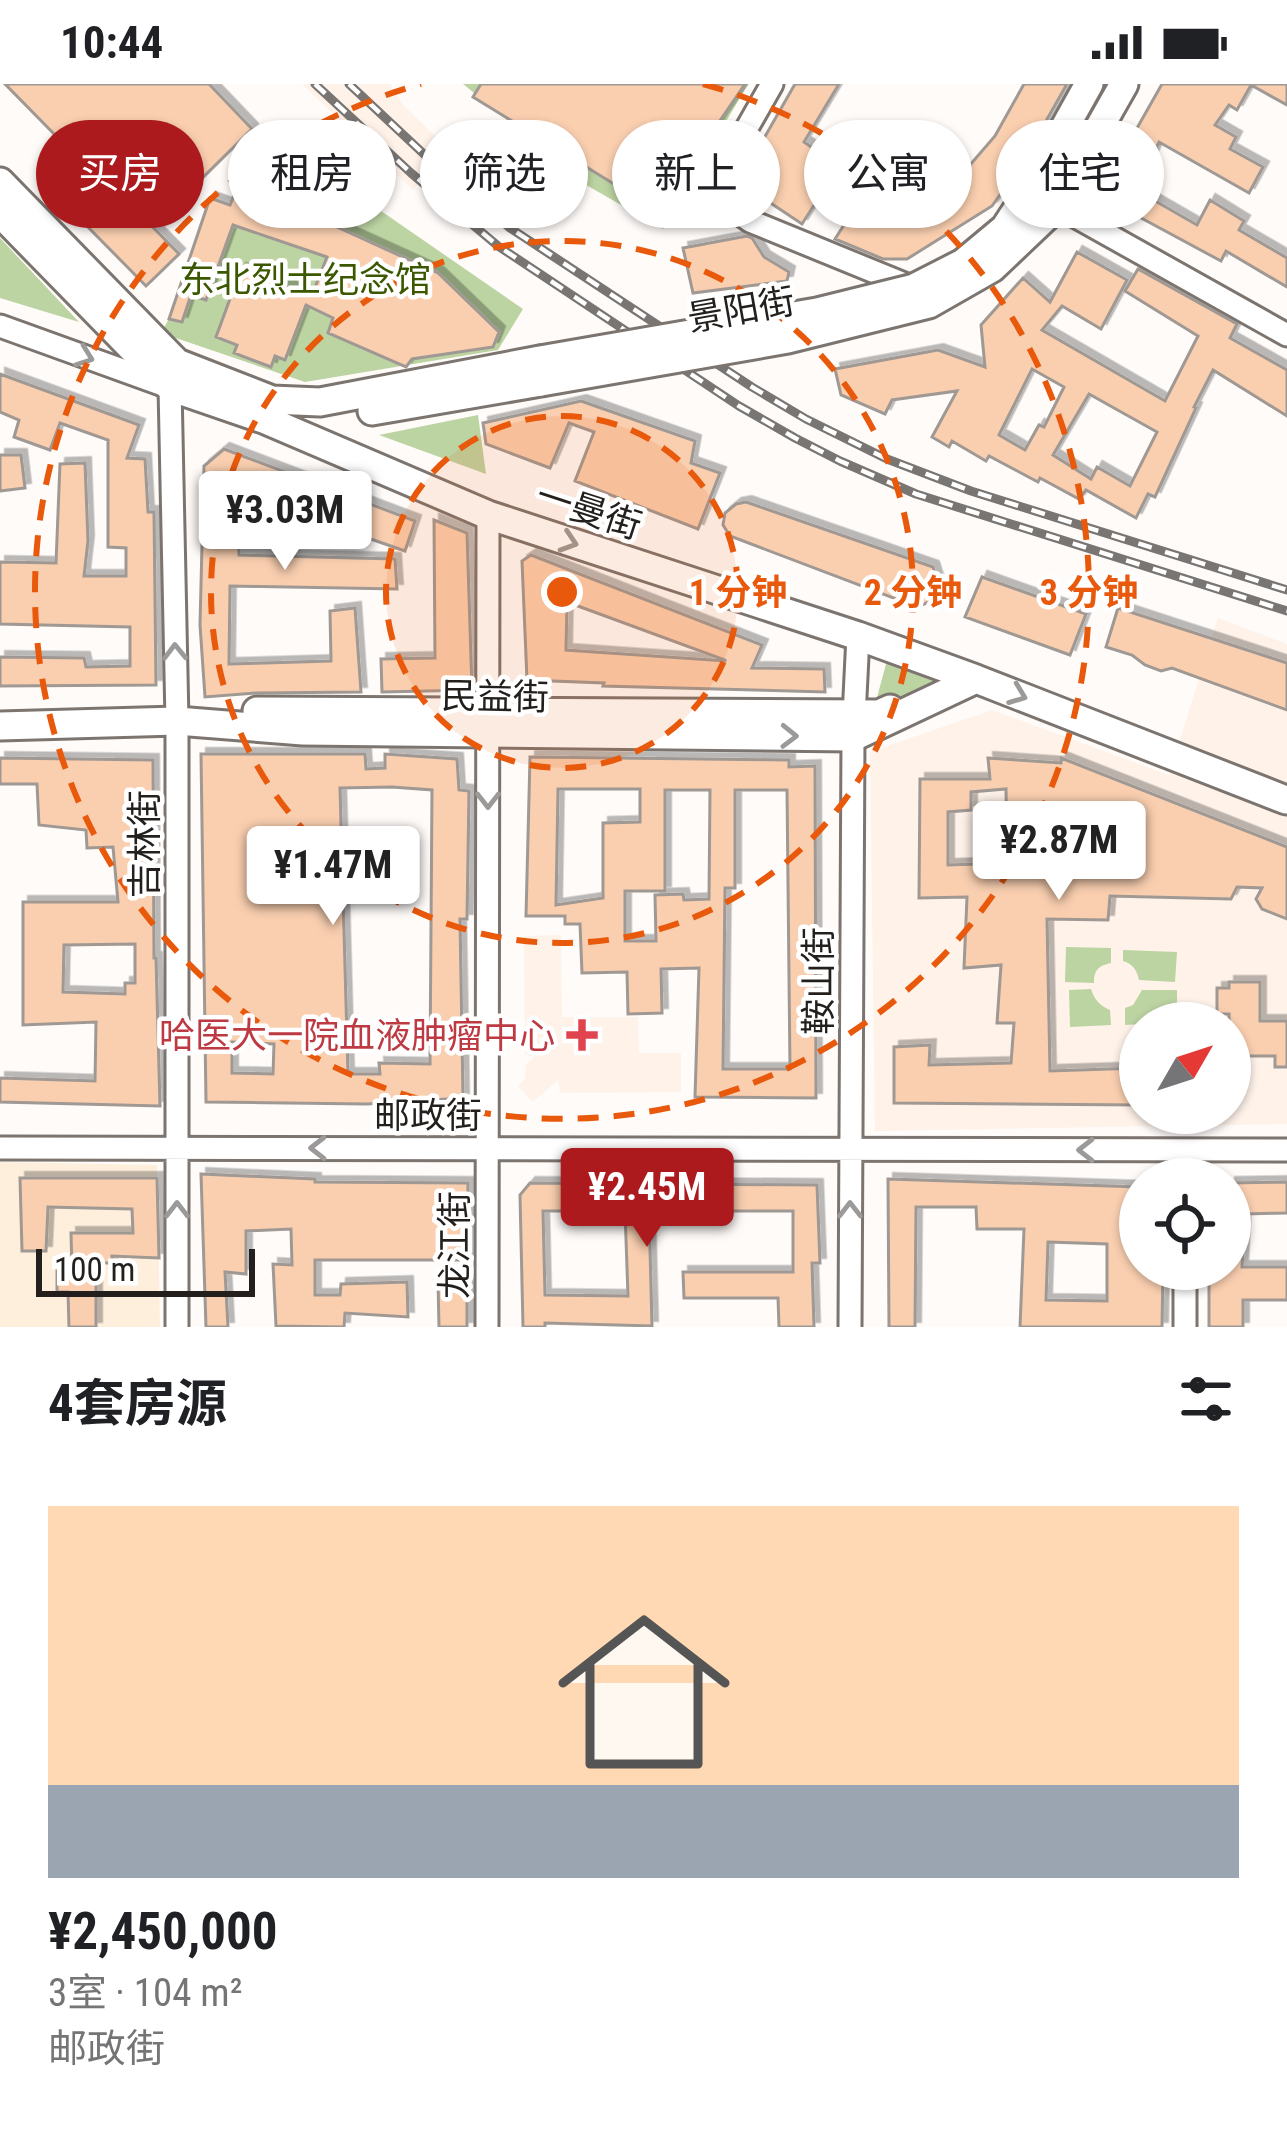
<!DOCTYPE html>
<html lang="zh">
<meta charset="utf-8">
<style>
:root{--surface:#fff;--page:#f6f6f6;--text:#202124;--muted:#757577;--line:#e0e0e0;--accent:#ac1a1e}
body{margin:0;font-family:"Roboto Condensed","Noto Sans SC",sans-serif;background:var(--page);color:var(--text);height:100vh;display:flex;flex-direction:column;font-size:45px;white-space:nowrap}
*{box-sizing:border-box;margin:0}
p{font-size:39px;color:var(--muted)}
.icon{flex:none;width:66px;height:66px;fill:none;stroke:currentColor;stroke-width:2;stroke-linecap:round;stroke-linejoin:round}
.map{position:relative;height:1243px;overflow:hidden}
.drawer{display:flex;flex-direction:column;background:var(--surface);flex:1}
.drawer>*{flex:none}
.banner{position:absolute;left:36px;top:36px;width:1215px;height:108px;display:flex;gap:24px}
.needle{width:78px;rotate:51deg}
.fabs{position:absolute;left:1119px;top:918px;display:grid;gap:24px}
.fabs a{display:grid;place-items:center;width:132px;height:132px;border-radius:50%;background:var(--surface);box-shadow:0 3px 9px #0004;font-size:60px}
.scale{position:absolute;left:36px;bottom:30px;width:219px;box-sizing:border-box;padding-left:12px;border:6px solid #221f1d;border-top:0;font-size:33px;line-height:42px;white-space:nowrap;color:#221f1d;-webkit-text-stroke:9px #fff;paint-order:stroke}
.price{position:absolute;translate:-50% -102px;padding:0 27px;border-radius:12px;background:#fff;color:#222;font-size:39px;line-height:78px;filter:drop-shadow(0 3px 6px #0008)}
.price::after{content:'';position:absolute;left:50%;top:72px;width:36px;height:27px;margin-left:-18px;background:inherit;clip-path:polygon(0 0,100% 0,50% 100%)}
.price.current{background:var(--accent);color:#fff}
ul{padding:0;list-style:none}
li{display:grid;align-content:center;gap:24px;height:636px;padding:0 48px}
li+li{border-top:3px solid var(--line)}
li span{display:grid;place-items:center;height:372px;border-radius:0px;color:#555}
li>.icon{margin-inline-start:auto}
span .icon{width:216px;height:216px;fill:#fffc;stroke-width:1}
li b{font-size:51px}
h2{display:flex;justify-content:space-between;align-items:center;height:144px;padding:0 48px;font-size:51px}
.chip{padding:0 42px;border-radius:54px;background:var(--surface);box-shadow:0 3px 9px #0004;font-size:42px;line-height:108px}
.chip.current{background:var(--accent);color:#fff}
.status{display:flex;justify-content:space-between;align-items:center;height:84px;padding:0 60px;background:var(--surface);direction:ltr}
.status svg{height:33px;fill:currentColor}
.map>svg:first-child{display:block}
.commercial{fill:#feefdc}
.built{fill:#fef2e9;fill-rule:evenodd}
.green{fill:#bcd3a2}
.building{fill:#facfb0;stroke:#a09893;stroke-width:3;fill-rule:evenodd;filter:url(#shadow)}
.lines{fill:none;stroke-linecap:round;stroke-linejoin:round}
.minor-casing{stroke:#7c746f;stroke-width:27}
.major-casing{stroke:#7c746f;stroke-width:33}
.minor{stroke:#fff;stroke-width:21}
.major{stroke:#fff;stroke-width:27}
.rail-casing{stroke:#787573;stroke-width:9}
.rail{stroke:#fff;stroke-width:4.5;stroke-dasharray:14;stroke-linecap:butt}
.major-bridge-casing{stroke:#7c746f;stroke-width:33;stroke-linecap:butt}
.major-bridge{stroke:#fff;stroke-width:27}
.oneway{stroke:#9c9a99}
.ring{fill:none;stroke:#e8590c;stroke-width:6;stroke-dasharray:21 15}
.health-dot{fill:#e0444e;stroke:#fff;stroke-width:4.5}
.labels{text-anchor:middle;stroke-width:9;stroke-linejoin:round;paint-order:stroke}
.park-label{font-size:36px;fill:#3b5800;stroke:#fff}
.street-label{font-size:36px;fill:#221f1d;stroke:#fff}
.health-label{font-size:36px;fill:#be3a42;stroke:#fff;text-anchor:end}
.centre{fill:#e8590c;stroke:#fff;stroke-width:6}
.ring-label{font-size:36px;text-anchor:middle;font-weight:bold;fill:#e8590c;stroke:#fff;stroke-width:9;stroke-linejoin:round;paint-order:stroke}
</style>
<div class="status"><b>10:44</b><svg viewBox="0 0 49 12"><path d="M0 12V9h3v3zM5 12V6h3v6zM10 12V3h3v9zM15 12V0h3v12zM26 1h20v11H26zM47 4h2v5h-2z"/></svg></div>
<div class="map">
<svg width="1287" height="1243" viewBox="0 0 1287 1243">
<defs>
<filter id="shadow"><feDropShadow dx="5.5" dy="-5.5" stdDeviation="0" flood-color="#0004"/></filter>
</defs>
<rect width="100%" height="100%" fill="#fefbf9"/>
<path class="commercial" d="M0,1078L157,1081L160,1243H0Z"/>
<path class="built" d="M302,0H390L403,21L449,65L413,106Z
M1218,534L1287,560V1040L875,1047L870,668L992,626L1169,691ZM1140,939H1230V1029H1140Z
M561,851L562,933H638L639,969H681V1008L560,1009L558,996L533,1018L518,1002L525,995L526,981L534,973L525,970L524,852Z"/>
<path class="green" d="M463,0H748L663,145L588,102Z
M271,51L523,225L498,266L305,298L161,249Z
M0,154L79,238L0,214Z
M478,331L486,390L379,351Z
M894,576L937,588L939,596L879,625L875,621L886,580Z
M1066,863L1111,864V879C1098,882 1094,886 1094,899L1065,898Z
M1123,866L1177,868L1175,898L1139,896C1137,886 1133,880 1123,877Z
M1091,905C1094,915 1100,922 1110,926L1111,941L1070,943L1069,906Z
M1142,906H1177V933H1159L1158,939L1125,941V924L1133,921Z"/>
<path class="building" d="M5,0H209L252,45L189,107L176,93L139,129L179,170L146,202L83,138L112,109Z
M481,0H745L715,44L709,40L656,126L473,13Z
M795,0H839L804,58L839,82L802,140L739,98Z
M1024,0H1067L1021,81L992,122L907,175H883L835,155L851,130L872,140L897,137L920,130L945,110L995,52Z
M1162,0H1287V21L1251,1L1237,26L1229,21L1215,41L1236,53L1230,65L1263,83L1249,109L1159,58L1136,106L1197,141L1210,116L1244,137L1239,146L1287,174V203L1226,167L1221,177L1106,115L1103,104Z
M247,78L277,91L273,106L329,129L326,138L438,189L499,248L493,263L412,275L406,283L328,249L333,234L306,221L285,276L275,272L271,283L234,269L237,261L216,253L241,185L312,211L327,173L233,141L206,216L191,211L182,238L169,235L210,114L230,121Z
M747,152L752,154L764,173L789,188L787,197L693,209L683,164Z
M1077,168L1127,196L1101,245L1062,222L1042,246L1165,317L1198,252L1125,207L1138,185L1237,240L1230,254L1287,286V332L1213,286L1194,323L1196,324L1155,413L1148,410L1136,434L1086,406L1079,415L1040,394L1038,398L989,372L986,377L952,357L949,363L932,353L957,307L892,316L885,330L841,311L835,285L938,266L985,283L981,241L1023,194L1050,218ZM1032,285L1064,303L1044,343L1039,341L1025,366L999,351ZM1089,310L1157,348L1130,402L1097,383L1091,395L1053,371Z
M0,290L139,341L127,374L145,375L148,428H154L156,601L0,602V573L84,574L86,583L130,582V543L0,540V478L56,479L60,380L85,379L88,457L84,492H126V464L108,463V356L60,339L50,366L14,353L19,336L0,328Z
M581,317L695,357L691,379L720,389L698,445L575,397L594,348L569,339L550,384L486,360L483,339Z
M224,365L415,437L405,467L311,434L300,461L274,451L282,422L238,406L239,471L395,475L397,505L230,502L229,580L331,577L330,527L355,524L361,608L257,609L205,613L200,541L204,382Z
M0,371H21L25,404L0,407Z
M746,418L933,483L938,499L929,518L917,523L730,452L723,441L725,429L736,420Z
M434,436L467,449L472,606L382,608L381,575L435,574Z
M531,471L762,561L752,584L824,585L825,608L603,602L604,599L527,596L522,477ZM567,518L725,576V577L566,566Z
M982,493L1086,530L1070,571L965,533Z
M1118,524L1287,579V626L1172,584L1161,587L1145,581L1132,571L1106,563Z
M201,670H365L366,685L385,684V670L457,675L459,706L469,707L467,835H460L463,1014L367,1020L206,1018ZM392,703L432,706L430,980L379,979L380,990H348L340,704ZM232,958L274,960L273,990L232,989Z
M530,673L789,676V683L815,682L816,1014L695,1013L699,884L661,885L662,929L628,930L627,888L582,889L580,840H565V832H526ZM558,705H640V738L603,739V814L556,821ZM665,706H710L709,815L684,816L683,810L655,811L656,857H625V807H665ZM735,706H787L790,985H723L725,804H735Z
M0,674L153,676L154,874H156L160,1022L0,1018V994L95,997L96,938L23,941V818H118L113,763L87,764L86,746L39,741L37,700H0ZM135,860V899H125V910L63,908L64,861Z
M988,674L1061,679V674L1287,763V835L1262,825L1256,815L1262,804L1237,803L1231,815L1110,812L1108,836L1047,835L1050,987L1140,984V1021L894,1019V963L930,961L929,981L1011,979L1014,939H997L1001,881L964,884L967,813L919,814L920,695H990ZM1006,705L1007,779L948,781V728L971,726V708Z
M1229,898H1260V937H1287V983H1275V972H1230L1229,930H1217V904H1229Z
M201,1090L315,1095V1098L468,1099L467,1176H315V1211H340L341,1200L407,1198L408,1233L345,1229L344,1243L276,1242L273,1180L292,1181L291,1145L246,1147V1190L225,1188L228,1243H206Z
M20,1094H157L159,1174L112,1172V1179H96V1243H69L68,1208H57V1187H72L71,1149H133L132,1125L48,1123L46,1167H22Z
M888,1095L1140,1103V1185H1163L1162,1243H1020L1024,1145H977L976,1123H916L915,1243H889ZM1048,1158L1107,1160V1217L1046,1216Z
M1287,1098V1129L1245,1130L1242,1183H1287V1216H1243V1243H1209V1185H1230V1099Z
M530,1099L817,1101L820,1179H812L814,1243H779L778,1214H684L683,1188H793V1127H649L652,1242L545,1239V1243H523L520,1111ZM543,1127H625L628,1212L545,1211Z
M467,1196V1243H439L438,1197Z"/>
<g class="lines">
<defs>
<path id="minor" d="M772,0L710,109L750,137L914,204
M1055,121L1287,251
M0,242L169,303
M174,290L170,303L177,637V1243
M0,1064L1287,1066
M1185,1095L1186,1066
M487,1243L488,431
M850,1243L853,653L858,552
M1185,1243V1185"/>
<path id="major" d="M0,98L177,279L272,316L320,318L540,276
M1028,109L1089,0
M1052,127L1124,0
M0,129L170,303L266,336L488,431L858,552L976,595L1286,716
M372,327L541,298
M257,627L879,630L890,625
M0,642L177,637L303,647L853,653L976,595"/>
</defs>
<use href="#minor" class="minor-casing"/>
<use href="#major" class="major-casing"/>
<use href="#minor" class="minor"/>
<use href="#major" class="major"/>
<defs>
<path id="rail" d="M315,0L411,89L498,162L739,322L795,354L840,377L916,410L1287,527
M349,0L427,73L510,144L752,303L806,335L887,375L971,407L1287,506"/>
</defs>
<use href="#rail" class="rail-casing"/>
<use href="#rail" class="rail"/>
<defs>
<path id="major-bridge" d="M540,276L817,228L914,204L963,179L1005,144L1028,109
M541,298L788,255L929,220L992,184L1052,127"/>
</defs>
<use href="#major-bridge" class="major-bridge-casing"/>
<use href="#major-bridge" class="major-bridge"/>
</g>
<defs><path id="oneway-chevron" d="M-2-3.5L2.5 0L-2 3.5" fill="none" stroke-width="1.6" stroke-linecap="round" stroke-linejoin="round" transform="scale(3)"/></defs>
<g class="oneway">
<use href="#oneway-chevron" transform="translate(85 273) rotate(20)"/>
<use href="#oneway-chevron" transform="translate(569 458) rotate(18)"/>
<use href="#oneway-chevron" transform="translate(175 568) rotate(-91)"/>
<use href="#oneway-chevron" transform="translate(1018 611) rotate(21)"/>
<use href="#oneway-chevron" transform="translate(789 652) rotate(1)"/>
<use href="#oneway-chevron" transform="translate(488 716) rotate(90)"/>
<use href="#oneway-chevron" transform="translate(318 1064) rotate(-180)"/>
<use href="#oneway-chevron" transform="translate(1086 1066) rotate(-180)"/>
<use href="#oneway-chevron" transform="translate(177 1126) rotate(-90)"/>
<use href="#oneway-chevron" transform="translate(850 1126) rotate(-90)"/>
</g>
<circle cx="562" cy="508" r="176" fill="#e8590c" fill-opacity=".12"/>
<g class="ring">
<circle cx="562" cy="508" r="176"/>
<circle cx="562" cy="508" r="351"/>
<path d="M703 0A527 527 0 1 1 421 0"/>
</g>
<path class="health-dot" d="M576 933h12v12h12v12h-12v12h-12v-12h-12v-12h12z"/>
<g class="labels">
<g class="park-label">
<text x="305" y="208">东北烈士纪念馆</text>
</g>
<g class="street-label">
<text transform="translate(741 225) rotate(-10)" y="13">景阳街</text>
<text transform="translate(589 426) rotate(18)" y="13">一曼街</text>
<text transform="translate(495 612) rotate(1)" y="13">民益街</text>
<text transform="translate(144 760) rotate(-90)" y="13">吉林街</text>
<text transform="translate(818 897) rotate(-90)" y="13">鞍山街</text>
<text x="428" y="1044">邮政街</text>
<text transform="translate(454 1161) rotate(-90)" y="13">龙江街</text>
</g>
<g class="health-label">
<text x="555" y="964">哈医大一院血液肿瘤中心</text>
</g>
</g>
<circle cx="562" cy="508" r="18" class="centre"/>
<g class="ring-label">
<text x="738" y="521">1 分钟</text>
<text x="913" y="521">2 分钟</text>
<text x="1089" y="521">3 分钟</text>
</g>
</svg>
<div class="fabs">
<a><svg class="needle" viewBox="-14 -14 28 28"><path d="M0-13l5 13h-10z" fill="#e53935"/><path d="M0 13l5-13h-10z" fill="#757577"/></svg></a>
<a><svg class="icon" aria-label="locate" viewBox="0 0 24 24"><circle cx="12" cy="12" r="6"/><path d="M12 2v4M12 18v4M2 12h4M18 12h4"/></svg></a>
</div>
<div class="scale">100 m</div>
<b class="price" style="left:285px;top:489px">¥3.03M</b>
<b class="price" style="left:1059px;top:819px">¥2.87M</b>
<b class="price" style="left:333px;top:844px">¥1.47M</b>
<b class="price current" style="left:647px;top:1166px">¥2.45M</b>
<div class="banner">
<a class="chip current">买房</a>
<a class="chip">租房</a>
<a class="chip">筛选</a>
<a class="chip">新上</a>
<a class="chip">公寓</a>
<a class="chip">住宅</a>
</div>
</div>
<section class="drawer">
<h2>4套房源<svg class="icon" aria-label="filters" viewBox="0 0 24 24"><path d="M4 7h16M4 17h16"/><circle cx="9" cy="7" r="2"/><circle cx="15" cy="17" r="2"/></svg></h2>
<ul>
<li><span style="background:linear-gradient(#ffd9b3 75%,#9aa5b1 0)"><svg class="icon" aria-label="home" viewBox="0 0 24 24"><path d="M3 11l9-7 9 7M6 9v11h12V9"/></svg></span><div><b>¥2,450,000</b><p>3室 · 104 m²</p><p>邮政街</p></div></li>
</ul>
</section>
